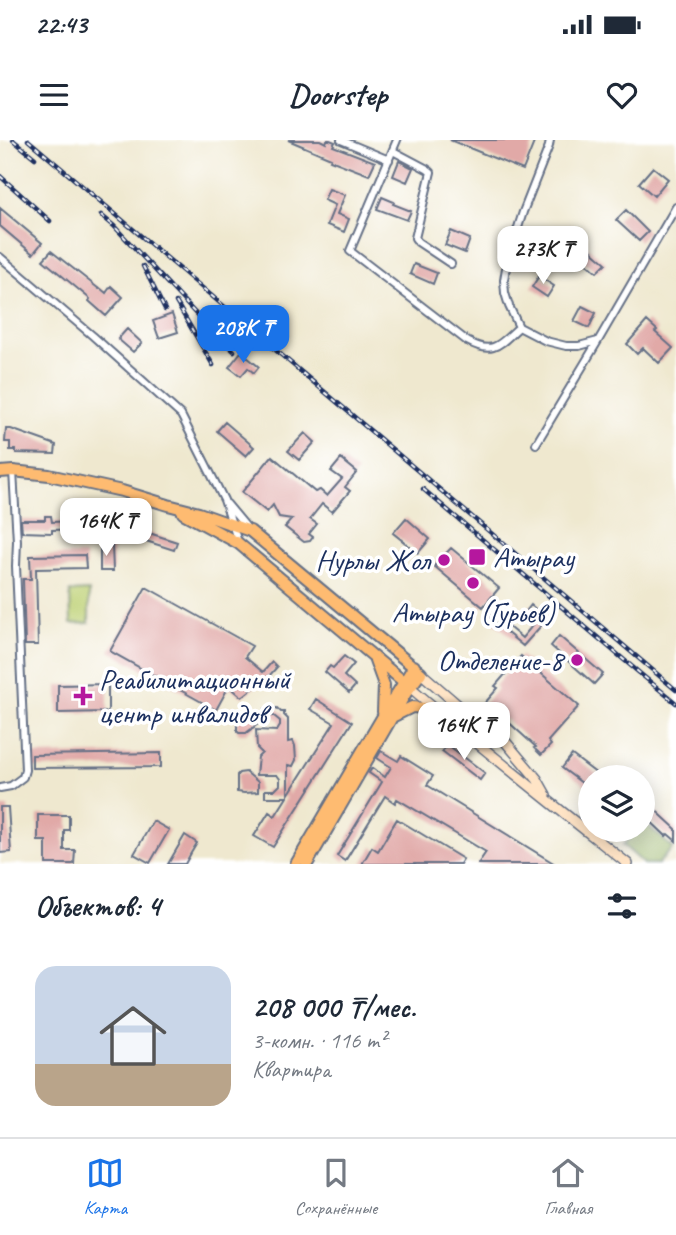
<!DOCTYPE html>
<html lang="ru">
<meta charset="utf-8">
<style>
:root{--surface:#fff;--page:#f2f2f3;--text:#1f2937;--muted:#747a83;--line:#e0e1e3;--accent:#1a73e8}
body{margin:0;font-family:Caveat,sans-serif;background:var(--page);color:var(--text);height:100vh;display:flex;flex-direction:column;font-size:26px;white-space:nowrap}
*{box-sizing:border-box;margin:0}
p{font-size:23px;color:var(--muted)}
.icon{flex:none;width:38px;height:38px;fill:none;stroke:currentColor;stroke-width:2;stroke-linecap:round;stroke-linejoin:round}
.map{position:relative;height:724px;overflow:hidden}
.sheet{display:flex;flex-direction:column;background:var(--surface);flex:1}
.sheet>*{flex:none}
.controls{position:absolute;left:578px;top:625px;display:grid;gap:14px}
.controls a{display:grid;place-items:center;width:77px;height:77px;border-radius:50%;background:var(--surface);box-shadow:0 4px 18px #0003;font-size:35px}
.price{position:absolute;translate:-50% -60px;padding:0 16px;border-radius:14px;background:#fff;color:#222;font-size:23px;line-height:46px;filter:drop-shadow(0 2px 4px #0008)}
.price::after{content:'';position:absolute;left:50%;top:42px;width:21px;height:16px;margin-left:-10px;background:inherit;clip-path:polygon(0 0,100% 0,50% 100%)}
.price.on{background:var(--accent);color:#fff}
ul{padding:0;list-style:none}
li{display:flex;align-items:center;gap:21px;height:175px;padding:0 35px}
li+li{border-top:2px solid var(--line)}
li span{display:grid;place-items:center;flex:none;width:196px;height:140px;border-radius:21px;color:#555}
li>.icon{margin-inline-start:auto}
span .icon{width:84px;height:84px;fill:#fffc;stroke-width:1}
li b{font-size:30px}
h2{display:flex;justify-content:space-between;align-items:center;height:84px;padding:0 35px;font-size:30px}
.status{display:flex;justify-content:space-between;align-items:center;height:49px;padding:0 35px;background:var(--surface);direction:ltr}
.status svg{height:19px;fill:currentColor}
header{display:flex;justify-content:space-between;align-items:center;height:91px;padding:0 35px;background:var(--surface);font-size:32px;font-weight:700}
.tabs{display:flex;justify-content:space-around;align-items:center;height:98px;border-top:2px solid var(--line);background:var(--surface);font-size:19px;color:var(--muted)}
.tabs a{display:grid;justify-items:center;gap:4px}
.tabs .on{color:var(--accent)}
.map>svg:first-child{display:block}
.green{fill:#bdd073;stroke:#6c8068;stroke-width:2}
.forest{fill:#96b265;stroke:#587062;stroke-width:2}
.building{fill:#e1a9a7}
.lines{fill:none;stroke-linecap:round;stroke-linejoin:round}
.minor-casing{stroke:#657086;stroke-width:10}
.secondary-casing{stroke:#657086;stroke-width:12}
.primary-casing{stroke:#657086;stroke-width:14}
.minor{stroke:#fff;stroke-width:6}
.secondary{stroke:#ffe4c6;stroke-width:9}
.primary{stroke:#febb71;stroke-width:10}
.rail-casing{stroke:#1b2f5e;stroke-width:4.5}
.rail{stroke:#fff;stroke-width:2;stroke-dasharray:5;stroke-linecap:butt}
.poi-dot{fill:#b5179e;stroke:#fff;stroke-width:2.5}
.labels{text-anchor:middle;stroke-width:7;stroke-linejoin:round;paint-order:stroke}
.poi-label{font-size:30px;fill:#1b2f5e;stroke:#fff;text-anchor:start}
</style>
<div class="status"><b>22:43</b><svg viewBox="0 0 49 12"><path d="M0 12V9h3v3zM5 12V6h3v6zM10 12V3h3v9zM15 12V0h3v12zM26 1h20v11H26zM47 4h2v5h-2z"/></svg></div>
<header><svg class="icon" aria-label="menu" viewBox="0 0 24 24"><path d="M4 6h16M4 12h16M4 18h16"/></svg>Doorstep<svg class="icon" aria-label="heart" viewBox="0 0 24 24"><path d="M12 20l-8-8c-3-5 5-10 8-4 3-6 11-1 8 4z"/></svg></header>
<div class="map">
<svg width="676" height="724" viewBox="0 0 676 724">
<rect width="100%" height="100%" fill="#fff"/>
<filter id="ink" filterUnits="userSpaceOnUse"><feTurbulence type="fractalNoise" baseFrequency=".0143" numOctaves="2"/><feDisplacementMap in="SourceGraphic" scale="14" xChannelSelector="R" yChannelSelector="G"/><feConvolveMatrix kernelMatrix="1 2 1 2 8 2 1 2 1" color-interpolation-filters="sRGB"/></filter>
<filter id="wash" filterUnits="userSpaceOnUse"><feTurbulence type="fractalNoise" baseFrequency=".00686" numOctaves="4" result="noise"/><feDisplacementMap in="SourceGraphic" scale="28" xChannelSelector="R" yChannelSelector="G"/><feGaussianBlur stdDeviation="1.57" result="paint"/><feColorMatrix in="noise" values="0 0 0 0 0 0 0 0 0 0 0 0 0 0 0 0 0 1.4 0 .05"/><feComposite in="paint" operator="in"/></filter>
<g filter="url(#wash)">
<rect width="100%" height="100%" fill="#efe8cf"/>
<path class="green" d="M89,451V483L71,484L70,452Z"/>
<path class="forest" d="M644,682L673,708L658,724H644L623,705L637,690H642Z"/>
<g id="blocks">
<path class="building" d="M288,0H320L326,3L327,0H330L335,2L333,6L375,22L369,35L330,20L331,18Z
M450,0H535L523,30Z
M399,21L413,28L407,42L393,36Z
M653,27L668,39L654,56L639,43Z
M329,49L345,55L337,74L349,79L344,92L327,85L335,65L324,60Z
M382,57L394,62L393,64L411,71L407,80L377,69Z
M0,68L42,103L33,114L0,86Z
M626,70L648,92L639,101L616,80Z
M451,91L470,99L465,113L445,105Z
M577,98L606,123L597,132L569,108Z
M51,111L99,149L100,148L106,153L111,146L123,157L106,176L89,161L90,159L43,120Z
M414,124L437,133L433,144L410,134Z
M539,136L554,146L547,157L532,147Z
M582,166L596,173L589,188L574,181Z
M172,174L178,192L159,198L153,181Z
M647,181L657,190L655,192L673,208L659,223L643,208L637,214L627,204Z
M127,189L142,203L133,212L118,199Z
M241,212L259,227L254,233L248,228L241,236L229,227Z
M225,282L254,307L246,316L217,291Z
M6,289H11L56,305L55,314L16,313V310H10V302H5Z
M305,293L315,302L299,320L288,311Z
M272,316L315,352L320,350L327,356L342,339L331,331L341,319L357,332L345,347L350,351L332,372L322,364L310,379L317,384L309,394L313,397L310,401L304,402L285,387L292,379L279,377L273,365L267,372L242,352Z
M101,374L102,388L52,390V393L22,392L21,380H45V376H51L52,382L92,380L91,375Z
M406,378L430,399L418,413L393,393Z
M146,392L177,402L174,410L143,400Z
M100,405H112L113,431H100Z
M451,408L499,448L483,467L434,426Z
M85,415L86,428L36,429L38,505H25L23,439H31L30,416Z
M146,447L252,506L245,517L263,532L272,522L277,527L269,536L242,557L229,546L216,570L110,511Z
M531,465L547,479L523,506L489,478L493,474L522,498L538,479L527,470Z
M559,496L603,534L594,544L551,506Z
M344,516L354,524L344,536L355,546L349,553L325,532L330,526L333,528Z
M521,516L579,566L548,601L551,605L541,615L534,608L536,607L505,579L503,581L484,564L498,548L495,546Z
M108,544V572L58,573V545Z
M316,559L352,582L273,707L254,696L269,672L275,676L287,657H265V650H275L280,645V639L277,635H256L258,617L262,613L257,608L256,590L277,591L280,586V581L274,576H265V569L277,568L281,572H284V575L288,579V602L293,601L295,606L296,620L293,626L288,625V655L334,583L310,569Z
M244,573L257,574L258,584L246,593H239L237,591V574Z
M448,605L485,633L480,640L442,611Z
M381,611L398,621L401,616L433,636L427,645L555,724H478L486,712L397,659L395,663L385,656L345,721L337,716L382,642L369,633L372,628L385,637L391,627L377,618Z
M161,613V627L32,628V615Z
M572,615L601,637H590V649L562,628Z
M246,632L258,642V652L244,653L237,652V635L239,633Z
M645,651L655,660L650,665L676,689V701L668,694L666,696L642,673V654Z
M0,667H8L11,712L0,713Z
M38,675H69V690H64V710H75L74,724H46V701H38Z
M397,679L463,719L460,724H362L372,707L378,711Z
M153,681L169,690L150,723L134,714Z
M185,695L197,703L191,713L185,724H168Z"/>
</g>
</g>
<g filter="url(#ink)">
<use href="#blocks" fill-opacity="0" stroke="#657086" stroke-width="2"/>
<g class="lines">
<defs>
<path id="minor" d="M341,0L389,20
M397,0L350,111L467,201C494,216 500,204 519,187
M550,0L549,6L523,72L507,122L504,140L505,153L509,166L519,187L546,201L566,206H579L598,201
M393,11L427,29L431,32L415,98L418,102L451,124
M0,117L93,196L181,275L224,360L238,402
M536,304L598,201L676,67
M227,364L247,388
M0,648L11,646L23,637L25,630L16,426L17,401L13,331"/>
<path id="secondary" d="M421,533L459,566L504,600L537,639L546,655
M410,547C481,608 555,666 628,724"/>
<path id="primary" d="M0,332L13,331L49,335L122,351L168,365L199,373L250,391L421,533L406,553L307,724
M183,373L238,403L410,547
M375,520L384,545L383,572
M394,576L412,567L436,569
M296,724L383,576L414,526"/>
</defs>
<use href="#minor" class="minor-casing"/>
<use href="#secondary" class="secondary-casing"/>
<use href="#primary" class="primary-casing"/>
<use href="#minor" class="minor"/>
<use href="#secondary" class="secondary"/>
<use href="#primary" class="primary"/>
<defs>
<path id="rail" d="M13,0L35,18
M28,0L676,550
M0,36L50,81
M101,75L114,86L208,187L234,211
M143,126L165,170
M176,162L213,225
M423,349L643,536L676,563"/>
</defs>
<use href="#rail" class="rail-casing"/>
<use href="#rail" class="rail"/>
</g>
</g>
<g class="poi-dot">
<rect x="468" y="408" width="18" height="18" rx="3.5"/>
<circle cx="444" cy="420" r="7"/>
<circle cx="473" cy="443" r="7"/>
<circle cx="577" cy="520" r="7"/>
<path d="M79.5 545.5h7v7h7v7h-7v7h-7v-7h-7v-7h7z"/>
</g>
<g class="labels">
<g class="poi-label">
<text x="493" y="427">Атырау</text>
<text x="430" y="430" text-anchor="end">Нурлы Жол</text>
<text x="473" y="482" text-anchor="middle">Атырау (Гурьев)</text>
<text x="563" y="530" text-anchor="end">Отделение-8</text>
<text x="99" y="549">Реабилитационный<tspan x="99" dy="34">центр инвалидов</tspan></text>
</g>
</g>
</svg>
<div class="controls">
<a><svg class="icon" aria-label="layers" viewBox="0 0 24 24"><path d="M12 4l9 5-9 5-9-5zM3 14l9 5 9-5"/></svg></a>
</div>
<b class="price" style="left:543px;top:146px">273K ₸</b>
<b class="price on" style="left:243px;top:225px">208K ₸</b>
<b class="price" style="left:106px;top:418px">164K ₸</b>
<b class="price" style="left:464px;top:622px">164K ₸</b>
</div>
<section class="sheet">
<h2>Объектов: 4<svg class="icon" aria-label="filters" viewBox="0 0 24 24"><path d="M4 7h16M4 17h16"/><circle cx="9" cy="7" r="2"/><circle cx="15" cy="17" r="2"/></svg></h2>
<ul>
<li><span style="background:linear-gradient(#c9d6e8 70%,#b9a48a 0)"><svg class="icon" aria-label="home" viewBox="0 0 24 24"><path d="M3 11l9-7 9 7M6 9v11h12V9"/></svg></span><div><b>208 000 ₸/мес.</b><p>3-комн. · 116 m²</p><p>Квартира</p></div></li>
</ul>
</section>
<nav class="tabs">
<a class="on"><svg class="icon" aria-label="map" viewBox="0 0 24 24"><path d="M3 6l6-2 6 2 6-2v14l-6 2-6-2-6 2zM9 4v14M15 6v14"/></svg>Карта</a>
<a><svg class="icon" aria-label="saved" viewBox="0 0 24 24"><path d="M7 4h10v16l-5-4-5 4z"/></svg>Сохранённые</a>
<a><svg class="icon" aria-label="home" viewBox="0 0 24 24"><path d="M3 11l9-7 9 7M6 9v11h12V9"/></svg>Главная</a>
</nav>
